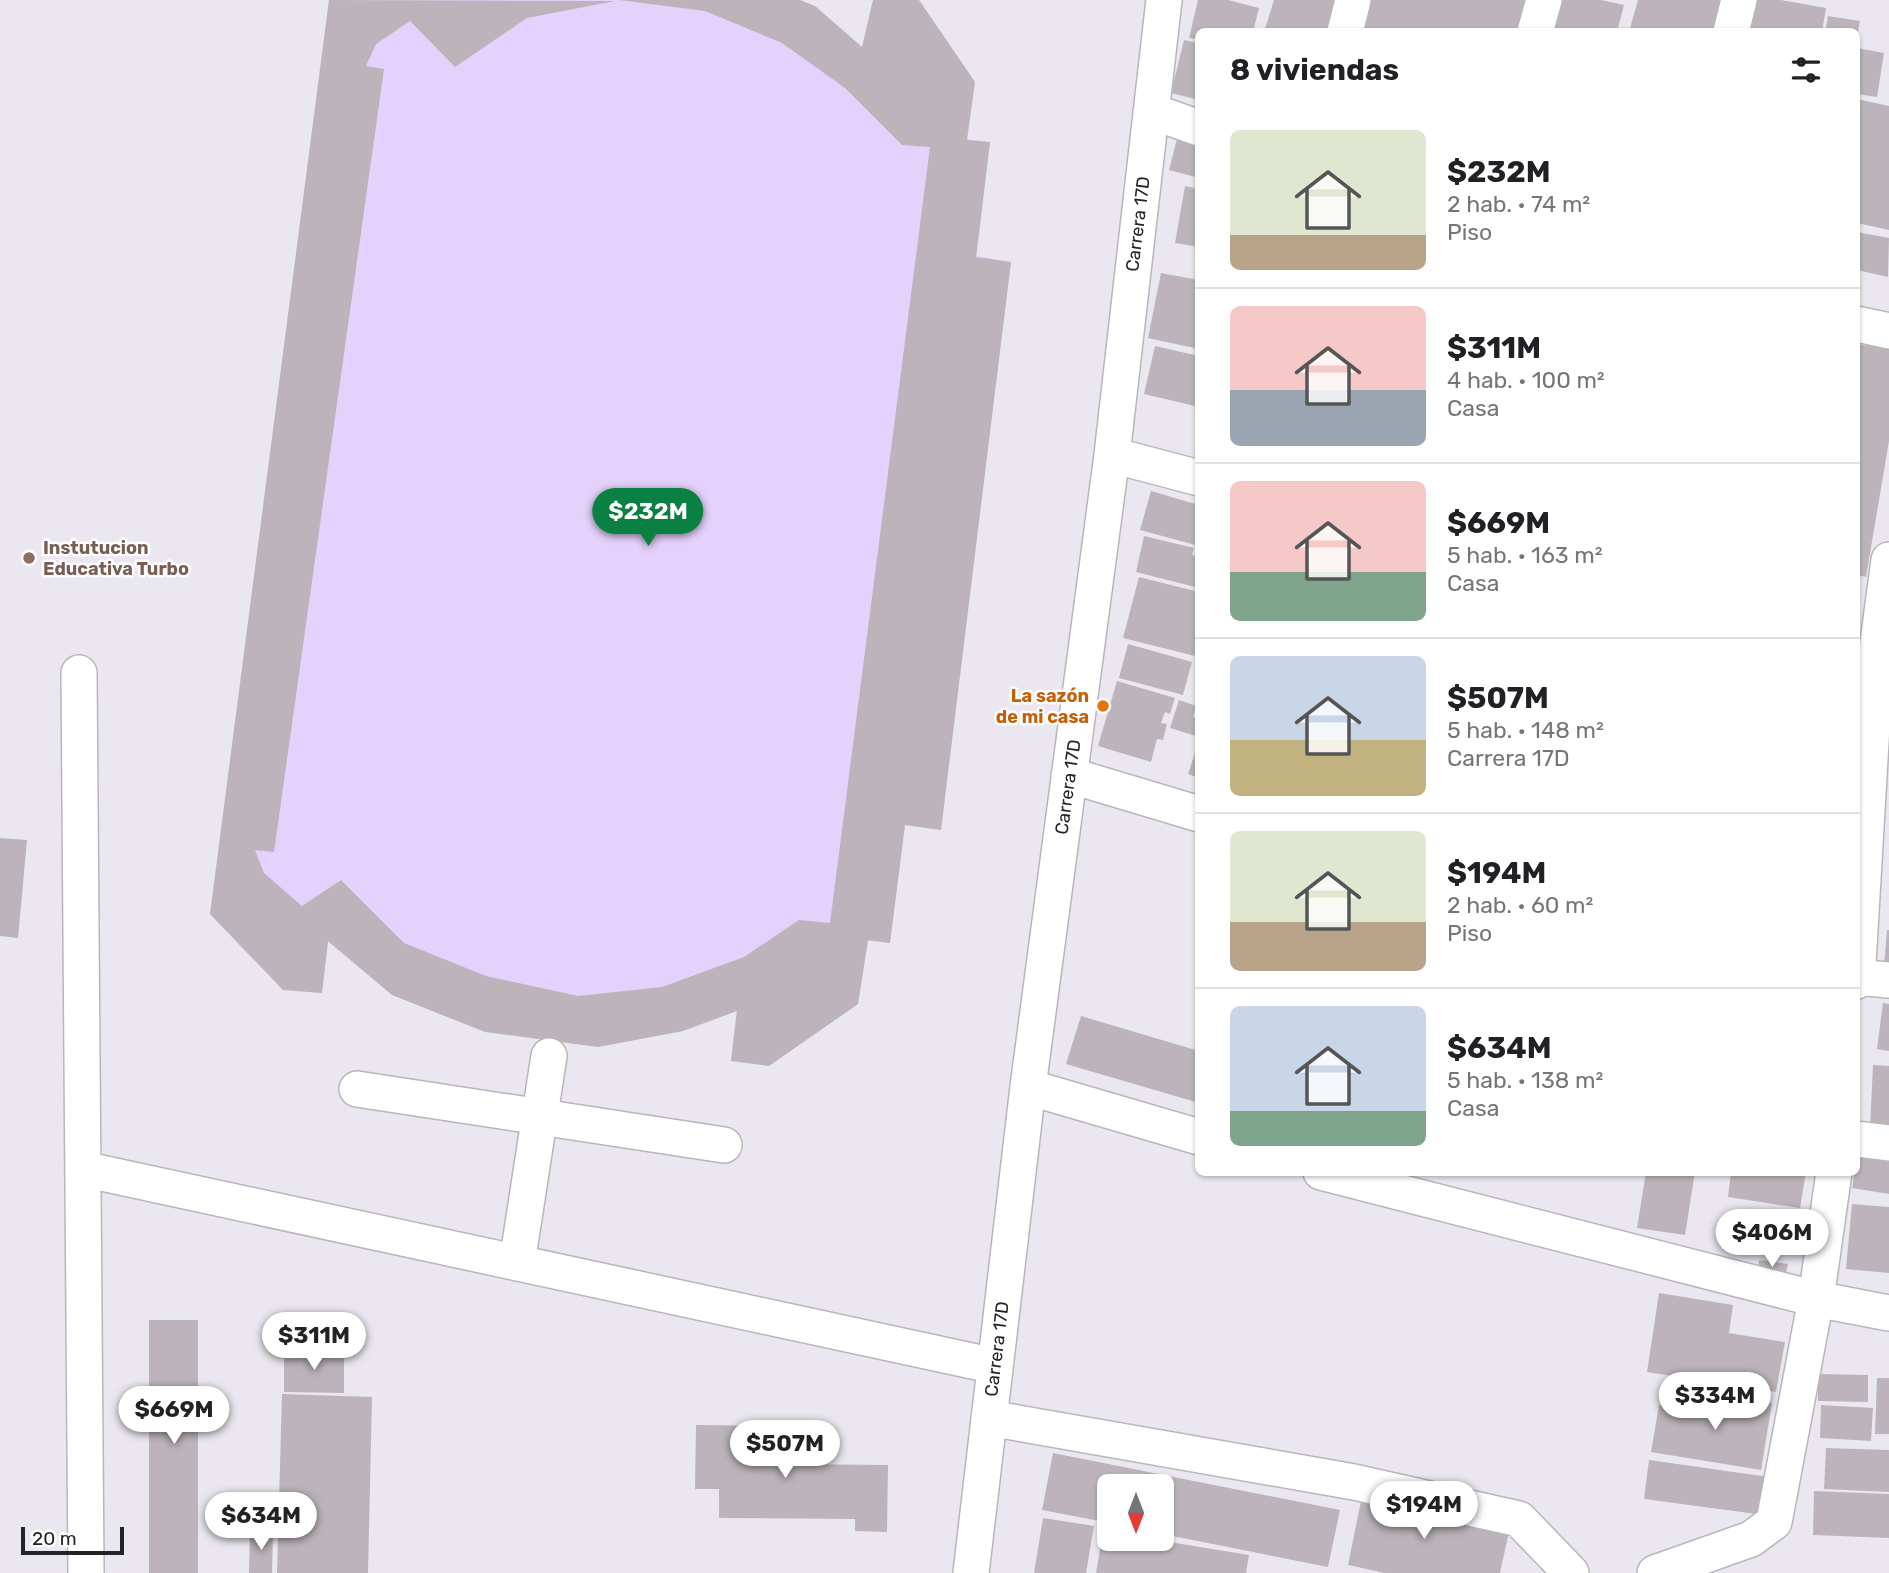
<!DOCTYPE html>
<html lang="es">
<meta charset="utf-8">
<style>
:root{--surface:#fff;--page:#f6f6f6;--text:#202124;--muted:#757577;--line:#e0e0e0;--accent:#0b8043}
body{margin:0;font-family:Rubik,sans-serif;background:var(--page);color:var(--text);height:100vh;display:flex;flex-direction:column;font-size:26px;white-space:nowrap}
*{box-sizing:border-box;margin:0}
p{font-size:23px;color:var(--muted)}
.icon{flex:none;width:38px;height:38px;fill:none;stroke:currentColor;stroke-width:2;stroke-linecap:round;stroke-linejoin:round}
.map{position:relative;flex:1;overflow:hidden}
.details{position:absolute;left:1195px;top:28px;width:665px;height:1148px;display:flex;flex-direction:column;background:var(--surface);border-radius:10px;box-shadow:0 2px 5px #0004}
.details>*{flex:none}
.needle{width:46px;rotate:180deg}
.tools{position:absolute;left:1097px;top:1474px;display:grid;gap:14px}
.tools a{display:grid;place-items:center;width:77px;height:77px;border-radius:10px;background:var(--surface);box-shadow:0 2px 5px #0004;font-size:35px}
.scale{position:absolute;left:21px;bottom:18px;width:103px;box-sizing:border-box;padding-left:7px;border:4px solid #232225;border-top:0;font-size:19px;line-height:24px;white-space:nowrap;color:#232225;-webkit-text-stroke:5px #fff;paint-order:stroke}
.price{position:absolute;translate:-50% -60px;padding:0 16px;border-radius:24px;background:#fff;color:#222;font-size:23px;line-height:46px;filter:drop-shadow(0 2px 4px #0008)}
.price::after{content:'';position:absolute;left:50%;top:42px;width:21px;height:16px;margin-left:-10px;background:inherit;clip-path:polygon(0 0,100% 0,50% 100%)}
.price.on{background:var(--accent);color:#fff}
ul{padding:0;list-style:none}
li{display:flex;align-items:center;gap:21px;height:175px;padding:0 35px}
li+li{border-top:2px solid var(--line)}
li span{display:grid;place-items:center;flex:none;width:196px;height:140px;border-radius:10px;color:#555}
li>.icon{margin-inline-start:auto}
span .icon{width:84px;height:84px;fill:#fffc;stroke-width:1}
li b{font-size:30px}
h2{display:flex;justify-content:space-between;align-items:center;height:84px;padding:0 35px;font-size:30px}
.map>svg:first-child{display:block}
.green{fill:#e5d2fc}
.building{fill:#bcb4ba}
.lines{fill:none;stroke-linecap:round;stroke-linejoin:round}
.minor-casing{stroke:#b9b5be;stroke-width:38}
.minor{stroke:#fff;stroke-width:35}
.education-dot{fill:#8d6e63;stroke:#fff;stroke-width:2.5}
.food-dot{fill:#e8710a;stroke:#fff;stroke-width:2.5}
.labels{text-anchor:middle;stroke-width:5;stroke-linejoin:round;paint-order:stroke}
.street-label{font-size:18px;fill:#232225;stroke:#fff}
.education-label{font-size:18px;font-weight:bold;fill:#785e54;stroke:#fff;text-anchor:start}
.food-label{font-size:18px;font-weight:bold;fill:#c56008;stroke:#fff;text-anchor:end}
</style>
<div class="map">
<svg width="1889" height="1573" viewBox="0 0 1889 1573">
<rect width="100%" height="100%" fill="#ebe7f0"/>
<path class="green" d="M329,0H800L815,6L862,47L873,0H919L975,82L967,139L990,142L977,256L1011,262L941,830L905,825L890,943L868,941L858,1004L769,1066L731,1061L736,1011L683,1031L598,1047L392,995L328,942L322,993L283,990L210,914Z"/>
<path class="building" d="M329,0L615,1L527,18L455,67L410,21L376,44L366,66L384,69L274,852L255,850L264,873L302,906L341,880L404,943L486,976L578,996L662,987L744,957L799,920L830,923L930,147L902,145L845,88L782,43L705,11L619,0H800L815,6L862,47L873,0H919L975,82L967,140L990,142L976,257L1011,262L941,830L905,825L890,943L868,940L858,1004L769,1066L731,1061L737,1011L683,1031L598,1047L485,1032L392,995L328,941L322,993L283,990L210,914Z
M1198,0H1228L1259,8L1253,32H1199V40L1189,38Z
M1274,0H1342L1332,32H1264Z
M1367,0H1532L1525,32H1360Z
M1556,0H1601L1624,5L1617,32H1549Z
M1638,0H1723L1714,32H1629Z
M1754,0H1781L1826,8L1822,32H1748Z
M1828,16L1860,21L1858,32H1825Z
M1184,40L1199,43V100L1171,93Z
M1857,48L1884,53L1877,97L1857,94Z
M1857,99L1889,106V230L1857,223Z
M1179,131L1199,136V178L1169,170Z
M1185,186L1199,189V247L1175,243Z
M1857,232L1889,238L1888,277L1857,270Z
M1161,273L1199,280V349L1148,338Z
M1857,344L1889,349V441L1866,577L1857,575Z
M1155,346L1199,356V407L1144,394Z
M1151,491L1199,505V546L1140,530Z
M1144,536L1194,548L1192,555L1199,557V588L1136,572Z
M1139,577L1199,592V657L1123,638Z
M1128,644L1192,662L1183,695L1119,678Z
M1117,681L1175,698L1170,714L1165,712L1161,723L1167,724L1163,740L1157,739L1151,762L1098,746Z
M1179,700L1196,706L1193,717L1199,719V737L1170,728Z
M1198,744H1199V778L1188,774Z
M0,838L27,840L18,938L0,936Z
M1887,930H1889V968L1884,967Z
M1883,1003L1889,1004V1051L1877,1049Z
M1081,1016L1199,1051V1103L1066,1064Z
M1873,1065L1889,1066V1129L1870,1128Z
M1859,1148L1889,1152V1194L1852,1188Z
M1646,1172H1695L1685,1235L1637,1228Z
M1731,1172H1806L1800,1208L1728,1197Z
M1852,1204L1889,1207V1273L1846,1269Z
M1759,1260L1788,1264L1785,1277L1757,1274Z
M1659,1293L1733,1305L1729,1333L1785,1342L1776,1392L1647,1372Z
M149,1320H198V1573H149Z
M284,1352L344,1353V1393L284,1392Z
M1818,1374L1868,1375V1402L1818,1401Z
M1877,1378H1889V1434H1875Z
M282,1394L372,1397L368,1573H277Z
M1719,1394L1772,1403L1761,1470L1651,1452L1659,1405L1693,1410L1694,1403L1717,1406Z
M1821,1405L1873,1408L1871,1441L1820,1438Z
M696,1425L784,1426V1464L888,1465L887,1532L855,1531V1519L719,1518V1489H695Z
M1826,1448L1889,1450V1492L1824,1489Z
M1053,1453L1340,1510L1328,1567L1162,1534V1486H1110V1523L1042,1510Z
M1649,1460L1769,1477L1764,1515L1644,1499Z
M1814,1491L1889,1494V1538L1813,1535Z
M1362,1496L1510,1527L1500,1573H1385L1348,1565Z
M1043,1518L1094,1526L1086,1573H1034Z
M250,1530H273L272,1573H249Z
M1103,1531L1110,1533V1538H1145L1249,1555L1246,1573H1096Z"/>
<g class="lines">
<defs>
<path id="minor" d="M1345,32L1353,0
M1535,32L1544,0
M1731,32L1739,0
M1151,111L1199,128
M1857,324L1889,331
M1112,455L1199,478
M79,673L86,1573
M1069,775L1199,814
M1857,977L1889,980
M1857,981L1876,657L1889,560
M1028,1087L1199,1137
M357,1089L724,1145
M1857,1139L1889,1143
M83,1169L995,1366
M1321,1172L1816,1299L1889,1313
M517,1263L549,1056
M989,1418L1354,1482L1519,1519L1571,1573
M971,1573L1028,1087L1112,455L1164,0
M1655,1573L1751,1539L1774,1522L1816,1299L1834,1172"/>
</defs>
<use href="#minor" class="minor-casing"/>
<use href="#minor" class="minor"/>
</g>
<circle class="education-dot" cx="29" cy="558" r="7"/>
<circle class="food-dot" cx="1103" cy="706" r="7"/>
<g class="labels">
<g class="street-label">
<text transform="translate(1138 224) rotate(-83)" y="6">Carrera 17D</text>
<text transform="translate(1068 787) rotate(-82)" y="6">Carrera 17D</text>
<text transform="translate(997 1349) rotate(-83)" y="6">Carrera 17D</text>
</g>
<g class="education-label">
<text x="43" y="554">Instutucion<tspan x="43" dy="21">Educativa Turbo</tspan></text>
</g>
<g class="food-label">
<text x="1089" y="702">La sazón<tspan x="1089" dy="21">de mi casa</tspan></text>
</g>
</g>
</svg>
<div class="tools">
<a><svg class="needle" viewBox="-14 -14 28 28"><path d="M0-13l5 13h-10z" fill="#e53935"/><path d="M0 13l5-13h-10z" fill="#757577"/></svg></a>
</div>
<div class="scale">20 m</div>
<b class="price on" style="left:648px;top:548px">$232M</b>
<b class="price" style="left:1772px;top:1269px">$406M</b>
<b class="price" style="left:314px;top:1372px">$311M</b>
<b class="price" style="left:1715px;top:1432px">$334M</b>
<b class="price" style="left:174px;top:1446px">$669M</b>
<b class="price" style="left:785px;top:1480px">$507M</b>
<b class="price" style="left:1424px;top:1541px">$194M</b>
<b class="price" style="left:261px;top:1552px">$634M</b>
<section class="details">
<h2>8 viviendas<svg class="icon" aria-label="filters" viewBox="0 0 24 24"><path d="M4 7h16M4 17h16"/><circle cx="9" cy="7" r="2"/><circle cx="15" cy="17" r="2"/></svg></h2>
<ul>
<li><span style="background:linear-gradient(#dfe7d0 75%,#b9a48a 0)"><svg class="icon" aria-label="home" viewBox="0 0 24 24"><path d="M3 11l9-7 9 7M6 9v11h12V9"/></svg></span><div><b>$232M</b><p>2 hab. · 74 m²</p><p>Piso</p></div></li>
<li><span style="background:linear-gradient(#f6c9c9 60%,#9aa5b1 0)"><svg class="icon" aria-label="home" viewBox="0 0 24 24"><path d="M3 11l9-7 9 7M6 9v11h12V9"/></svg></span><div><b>$311M</b><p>4 hab. · 100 m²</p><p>Casa</p></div></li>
<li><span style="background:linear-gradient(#f6c9c9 65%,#7fa58c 0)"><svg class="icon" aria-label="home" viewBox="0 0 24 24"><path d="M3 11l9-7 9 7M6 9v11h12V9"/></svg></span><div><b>$669M</b><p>5 hab. · 163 m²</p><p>Casa</p></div></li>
<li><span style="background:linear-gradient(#c9d6e8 60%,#c2b280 0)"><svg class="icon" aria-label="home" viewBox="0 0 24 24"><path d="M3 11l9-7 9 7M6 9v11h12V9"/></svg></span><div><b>$507M</b><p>5 hab. · 148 m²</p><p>Carrera 17D</p></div></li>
<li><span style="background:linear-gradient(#dfe7d0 65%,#b9a48a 0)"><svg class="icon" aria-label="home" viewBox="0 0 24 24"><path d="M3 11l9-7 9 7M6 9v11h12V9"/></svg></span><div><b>$194M</b><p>2 hab. · 60 m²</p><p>Piso</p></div></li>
<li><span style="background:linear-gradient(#c9d6e8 75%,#7fa58c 0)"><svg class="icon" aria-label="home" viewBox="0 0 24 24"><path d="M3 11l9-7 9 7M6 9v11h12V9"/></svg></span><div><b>$634M</b><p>5 hab. · 138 m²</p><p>Casa</p></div></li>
</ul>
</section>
</div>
